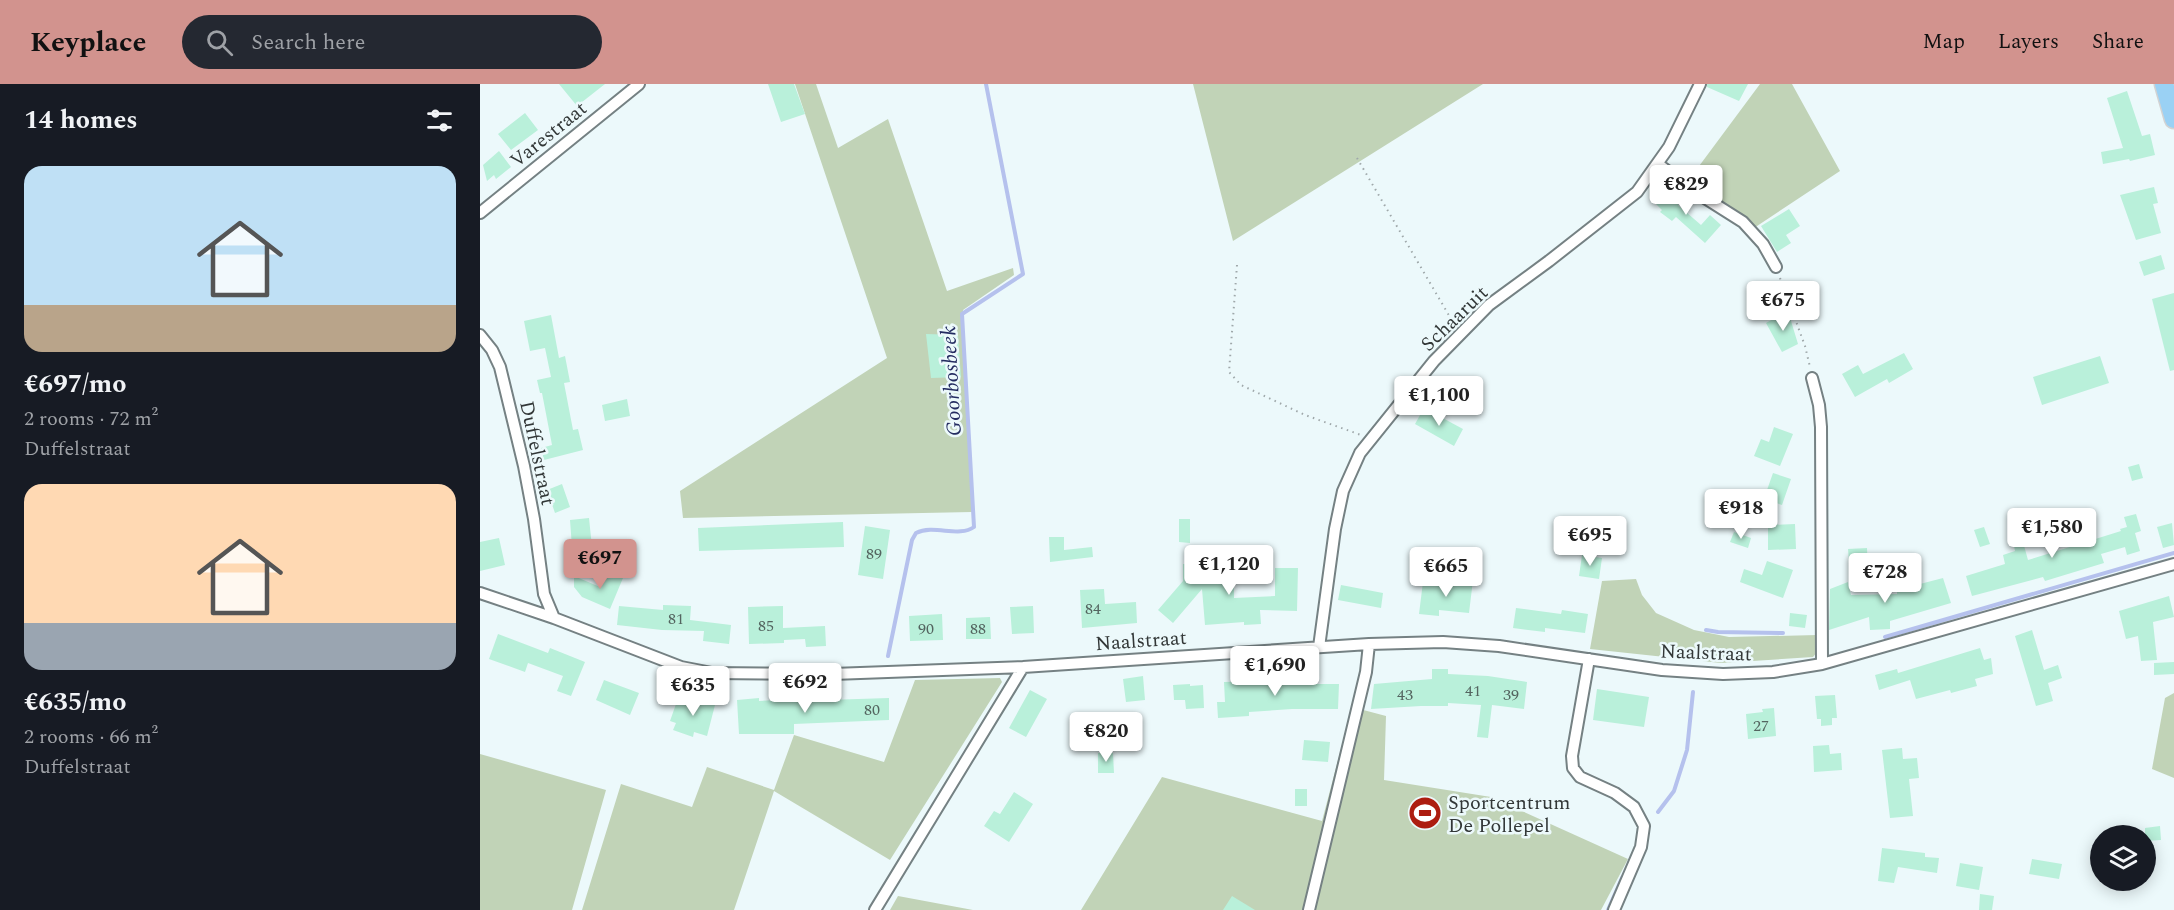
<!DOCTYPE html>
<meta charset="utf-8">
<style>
:root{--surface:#171b24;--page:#242831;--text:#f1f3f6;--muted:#9ea1a6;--accent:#d2938e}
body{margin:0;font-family:Spectral,serif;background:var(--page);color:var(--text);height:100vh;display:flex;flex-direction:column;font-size:22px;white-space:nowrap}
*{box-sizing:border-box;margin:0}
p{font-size:20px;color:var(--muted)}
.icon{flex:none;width:33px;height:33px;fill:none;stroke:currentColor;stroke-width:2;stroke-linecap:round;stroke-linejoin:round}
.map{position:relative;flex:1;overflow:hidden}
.side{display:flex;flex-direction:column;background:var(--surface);width:480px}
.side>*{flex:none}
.fabs{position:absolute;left:1610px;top:741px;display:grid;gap:12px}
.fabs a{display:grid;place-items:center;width:66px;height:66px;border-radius:50%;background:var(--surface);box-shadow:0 3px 15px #0003;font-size:30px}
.price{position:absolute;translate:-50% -51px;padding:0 14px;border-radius:6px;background:#fff;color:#222;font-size:20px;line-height:39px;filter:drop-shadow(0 2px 3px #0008)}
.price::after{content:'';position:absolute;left:50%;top:36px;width:18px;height:14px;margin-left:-9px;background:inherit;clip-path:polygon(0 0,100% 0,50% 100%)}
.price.current{background:var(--accent);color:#111}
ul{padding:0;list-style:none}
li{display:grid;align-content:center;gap:12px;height:318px;padding:0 24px}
li span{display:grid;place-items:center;height:186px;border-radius:18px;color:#555}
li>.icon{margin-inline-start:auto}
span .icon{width:108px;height:108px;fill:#fffc;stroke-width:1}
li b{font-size:26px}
h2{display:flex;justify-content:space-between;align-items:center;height:72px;padding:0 24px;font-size:26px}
header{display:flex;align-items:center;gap:36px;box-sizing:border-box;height:84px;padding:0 30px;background:var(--accent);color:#111}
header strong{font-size:28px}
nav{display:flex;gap:33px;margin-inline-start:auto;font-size:21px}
.search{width:420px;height:54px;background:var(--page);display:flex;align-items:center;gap:15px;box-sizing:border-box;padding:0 21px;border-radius:33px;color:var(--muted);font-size:22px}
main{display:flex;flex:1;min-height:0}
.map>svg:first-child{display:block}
.green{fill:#c1d3b7}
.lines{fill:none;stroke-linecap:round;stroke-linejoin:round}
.stream{stroke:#b5c1ed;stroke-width:4}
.building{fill:#b9f0da}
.minor-casing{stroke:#758183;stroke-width:14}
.primary-casing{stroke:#d2d3d3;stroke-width:21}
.path{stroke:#9fa8aa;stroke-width:2;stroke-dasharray:1.5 4.5;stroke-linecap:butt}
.minor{stroke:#fff;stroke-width:10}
.primary{stroke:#9ad1f4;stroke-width:18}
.labels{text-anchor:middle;stroke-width:5;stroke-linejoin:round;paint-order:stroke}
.number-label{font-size:16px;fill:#546560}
.street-label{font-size:20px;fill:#323737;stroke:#ecf9fb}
.poi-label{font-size:20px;fill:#323737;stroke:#ecf9fb;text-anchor:start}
.water-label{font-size:21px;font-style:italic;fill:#242c61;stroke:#ecf9fb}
</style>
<header>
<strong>Keyplace</strong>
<div class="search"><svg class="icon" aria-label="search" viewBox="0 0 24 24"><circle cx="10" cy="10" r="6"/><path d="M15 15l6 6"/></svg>Search here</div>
<nav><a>Map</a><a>Layers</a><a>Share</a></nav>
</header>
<main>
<section class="side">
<h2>14 homes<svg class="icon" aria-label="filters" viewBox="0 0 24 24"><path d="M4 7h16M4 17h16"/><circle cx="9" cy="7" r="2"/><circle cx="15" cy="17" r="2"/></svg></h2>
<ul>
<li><span style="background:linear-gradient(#bfe0f5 75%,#b9a48a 0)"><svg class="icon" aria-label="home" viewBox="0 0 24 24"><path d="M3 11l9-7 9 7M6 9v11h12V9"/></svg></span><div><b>€697/mo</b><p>2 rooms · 72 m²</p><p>Duffelstraat</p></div></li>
<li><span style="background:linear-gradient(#ffd9b3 75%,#9aa5b1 0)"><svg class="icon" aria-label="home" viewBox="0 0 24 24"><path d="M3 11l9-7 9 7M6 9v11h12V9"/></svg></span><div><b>€635/mo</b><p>2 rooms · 66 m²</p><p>Duffelstraat</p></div></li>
</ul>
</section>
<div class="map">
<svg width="1694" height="826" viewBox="0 0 1694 826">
<rect width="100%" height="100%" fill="#ecf9fb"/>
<path class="green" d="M315,0H336L358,64L408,35L467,207L533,184L534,191L483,226L482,250L492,428L203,434L200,407L407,274Z
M713,0H1003L753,157Z
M1280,0H1312L1360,87L1274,144L1263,133L1208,97Z
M1156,495L1162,511L1176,529L1214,546L1249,553L1337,551L1338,567L1333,573L1241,579L1110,565L1122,497Z
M520,594L522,598L410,776L294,707L254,826H102L141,700L212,723L227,683L294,706L314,651L404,678L435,596Z
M1694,609V694L1672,685L1685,614Z
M872,623L906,632L904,696L1011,713L1148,775L1121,826H601L682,693L842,737Z
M0,670L126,706L92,826H0Z
M418,812L493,826H410Z"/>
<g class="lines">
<path class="stream" d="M1226,546L1238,548L1303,549
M1405,553L1694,469
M408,572L432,456L436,449C454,440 479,454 494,443L482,230L543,190L506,0
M1178,728L1194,707L1207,666L1213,608
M1128,826L1142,794"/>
</g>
<path class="building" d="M79,0H125L97,22Z
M288,0H314L325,30L301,38Z
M1227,0H1268L1259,17L1227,3Z
M1647,7L1662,52L1670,50L1675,71L1650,77L1649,75L1623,80L1621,68L1643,64L1627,14Z
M45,29L58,46L31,66L18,50Z
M19,67L31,83L16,95L14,91L7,97L3,81Z
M1190,103L1203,115L1198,121L1221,141L1230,131L1241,141L1225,159L1196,133L1192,137L1180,128L1182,126L1176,120Z
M1674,103L1678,119L1673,120L1681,149L1656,156L1640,111Z
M1309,125L1320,142L1306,151L1311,159L1297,168L1281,142Z
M1681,171L1685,185L1664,192L1659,178Z
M1694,209V286L1690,287L1672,215Z
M1308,227L1318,260L1302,268L1286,239Z
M71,231L79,274L85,272L90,298L84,299L93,346L98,345L103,366L64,376L61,364L72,361L62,309H60L57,296L71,293L65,264L50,267L44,237Z
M446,250L478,251L481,293L451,294Z
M1424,269L1433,285L1409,299L1407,295L1375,313L1362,290L1378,281L1383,290Z
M1620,272L1629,299L1562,321L1553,293Z
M147,315L150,332L125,337L122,321Z
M944,324L983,345L974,362L935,340Z
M1294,343L1313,350L1300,382L1274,372L1281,355L1289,358Z
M1659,380L1663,394L1652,397L1648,383Z
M1293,389L1311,395L1302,421L1287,416V406Z
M82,400L90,423L75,429L67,406Z
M1656,430L1661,447L1655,449L1660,467L1647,471L1645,463L1621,470L1624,479L1565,497L1563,493L1492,512L1486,492L1525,480L1523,471L1535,467L1529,436L1540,434L1543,446L1540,447L1548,476L1641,447L1640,445L1647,443L1644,433Z
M109,434L113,473L91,475L90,463H92L90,436Z
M699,435H710V459L699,458Z
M363,438L364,463L219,467L218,444Z
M1692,439L1694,461L1683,464L1677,443Z
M1315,440L1316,465L1288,466V441Z
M385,442L410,446L403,495L378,491Z
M1504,443L1510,460L1500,463L1494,446Z
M1254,448L1271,454L1268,464L1250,458Z
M569,453H584V466L612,463L613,473L570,478Z
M19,454L25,481L0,487V458Z
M1387,464L1388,489L1370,490L1368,465Z
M1102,471L1122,474L1119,495L1099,492Z
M1287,477L1313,486L1303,514L1260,498L1264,485L1282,491Z
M703,480L742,481V493H754V514L795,512V484H818L817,527L780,526L781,540L764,541V538L725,541L722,505L693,539L678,526L703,497Z
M127,487L143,494L130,525L102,513L94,503V492L120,503Z
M976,494L993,496L989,529L959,526V532L939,530L943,498L975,502Z
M1463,494L1471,519L1410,537V545L1390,546L1389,533L1349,546L1350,505L1368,498L1371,511L1417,510V506Z
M861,501L903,509L901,524L858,516Z
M624,505L625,520L656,518L657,539L602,544L600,506Z
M1689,512L1694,533L1673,538L1677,576L1661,577L1658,552L1646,555L1639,527Z
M183,521L211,522L210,536L251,541L249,560L223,557L224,547L182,546L137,541L139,522L183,526Z
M303,522V544L345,542L346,562L326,563L325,555L304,556V559L269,560L268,523Z
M553,522L554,549L532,550L530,523Z
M1036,524L1081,530L1082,526L1108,530L1105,549L1065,544V548L1033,544Z
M1310,529L1327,531L1325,544L1309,542Z
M462,530L463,556L430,557L429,532Z
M510,533L511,555H486V534Z
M1552,546L1564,586L1578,581L1582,594L1568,599L1573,617L1556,622L1535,552Z
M18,550L68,569L70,564L105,578L91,612L77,607L83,592L48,579L45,588L9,575Z
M1500,564L1504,576L1511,574L1513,590L1495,595L1497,602L1471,609L1470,606L1436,615L1430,596L1399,606L1395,591L1417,585L1418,589Z
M1694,578V590L1674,591V579Z
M952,585H968V590L1008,592L1047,598L1044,625L1012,621L1008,654L997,653L1001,621L968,619V622H941L891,625L894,600L952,595Z
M663,592L665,616L646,618L643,595Z
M809,594V600H859L858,625H812L769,628V632L738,634L737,618H745L744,598L781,597V596Z
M124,596L159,609L150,631L116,616Z
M710,600V602L723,601L724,624L706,625L705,616H694L693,601Z
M1117,605L1169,613L1164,643L1113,636Z
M550,606L567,615L546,653L529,644Z
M1355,611L1357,634H1352V641L1341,642V635H1337L1335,612Z
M279,614V617L316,615V617L409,614V636L314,640V650H259L257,616Z
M203,615L218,620L220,615L235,621L227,652L214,648L213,653L193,646L196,639L190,637L196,620L201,621Z
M1294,624L1296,652L1268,655L1266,630L1283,628L1282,625Z
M824,656L850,658L848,678L822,676Z
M1349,661L1350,670L1361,669L1362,686L1334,688L1333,662Z
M1422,664L1423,675L1437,674L1439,694L1429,695L1433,732L1410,734L1402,666Z
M618,669H633L634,689H618Z
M815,705H827V722H815Z
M534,708L553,720L529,758L504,742L514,727L520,730Z
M1680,742L1681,756L1665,757V744Z
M1402,764L1445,769V773L1459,774L1457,789L1418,783L1414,799L1398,797Z
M1552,775L1582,780L1579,795L1549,790Z
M1480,779L1503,783L1499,806L1476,802Z
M1500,810L1514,812L1512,826H1499Z
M752,812L775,826H743Z"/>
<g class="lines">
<defs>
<path id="minor" d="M1178,80L1214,107L1263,138L1283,160L1296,183
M0,129L159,0
M0,251L12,266L20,283L44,382L54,435L64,510L74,534L201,583L232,589L353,590L543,583L889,560L963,558L1019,562L1182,586L1243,590L1293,588L1342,580L1694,480
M1332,294L1339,321L1341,343L1342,580
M0,509L74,534
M839,563L855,445L863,407L880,369L954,277L1009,221L1069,177L1157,108L1189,63L1220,0
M1109,575L1092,672L1093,684L1100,693L1135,709L1154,723L1164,742L1161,763L1134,826
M395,826L543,583
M829,826L886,588L889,560"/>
<path id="primary" d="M1684,0L1694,35"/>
</defs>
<use href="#minor" class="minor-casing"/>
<use href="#primary" class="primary-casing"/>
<path class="path" d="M877,74L974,240
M757,181L749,288L761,301L825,331L881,351
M1300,194L1325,262L1330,283"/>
<use href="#minor" class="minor"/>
<use href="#primary" class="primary"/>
</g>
<defs>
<symbol id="stadium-disc" viewBox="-11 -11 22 22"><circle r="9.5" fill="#ad1d10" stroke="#ecf9fb"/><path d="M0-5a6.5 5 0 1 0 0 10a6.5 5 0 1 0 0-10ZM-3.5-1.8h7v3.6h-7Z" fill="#fff"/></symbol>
</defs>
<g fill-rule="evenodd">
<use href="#stadium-disc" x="926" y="710" width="38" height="38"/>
</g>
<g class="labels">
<g class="number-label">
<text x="394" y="475">89</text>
<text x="613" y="530">84</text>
<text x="196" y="540">81</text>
<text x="286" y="547">85</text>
<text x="446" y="550">90</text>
<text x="498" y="550">88</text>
<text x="993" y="612">41</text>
<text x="925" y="616">43</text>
<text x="1031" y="616">39</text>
<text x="392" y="631">80</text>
<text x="1281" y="647">27</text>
</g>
<g class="street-label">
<text transform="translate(68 50) rotate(-39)" y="7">Varestraat</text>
<text transform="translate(974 234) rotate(-44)" y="7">Schaaruit</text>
<text transform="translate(58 369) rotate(78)" y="7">Duffelstraat</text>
<text transform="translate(661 556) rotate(-4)" y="7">Naalstraat</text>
<text transform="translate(1226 568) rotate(2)" y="7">Naalstraat</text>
</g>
<g class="poi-label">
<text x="968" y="725">Sportcentrum<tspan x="968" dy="23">De Pollepel</tspan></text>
</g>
<g class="water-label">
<text transform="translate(471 297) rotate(-93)" y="7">Goorbosbeek</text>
</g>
</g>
</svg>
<div class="fabs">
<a><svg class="icon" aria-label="layers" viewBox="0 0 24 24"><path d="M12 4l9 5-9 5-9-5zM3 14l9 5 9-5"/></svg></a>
</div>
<b class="price" style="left:1206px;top:132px">€829</b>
<b class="price" style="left:1303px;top:248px">€675</b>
<b class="price" style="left:959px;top:343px">€1,100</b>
<b class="price" style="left:1261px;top:456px">€918</b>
<b class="price" style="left:1572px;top:475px">€1,580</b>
<b class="price" style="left:1110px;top:483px">€695</b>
<b class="price current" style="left:120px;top:506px">€697</b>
<b class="price" style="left:749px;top:512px">€1,120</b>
<b class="price" style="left:966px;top:514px">€665</b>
<b class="price" style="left:1405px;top:520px">€728</b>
<b class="price" style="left:795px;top:613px">€1,690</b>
<b class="price" style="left:325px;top:630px">€692</b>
<b class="price" style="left:213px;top:633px">€635</b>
<b class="price" style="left:626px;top:679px">€820</b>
</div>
</main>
